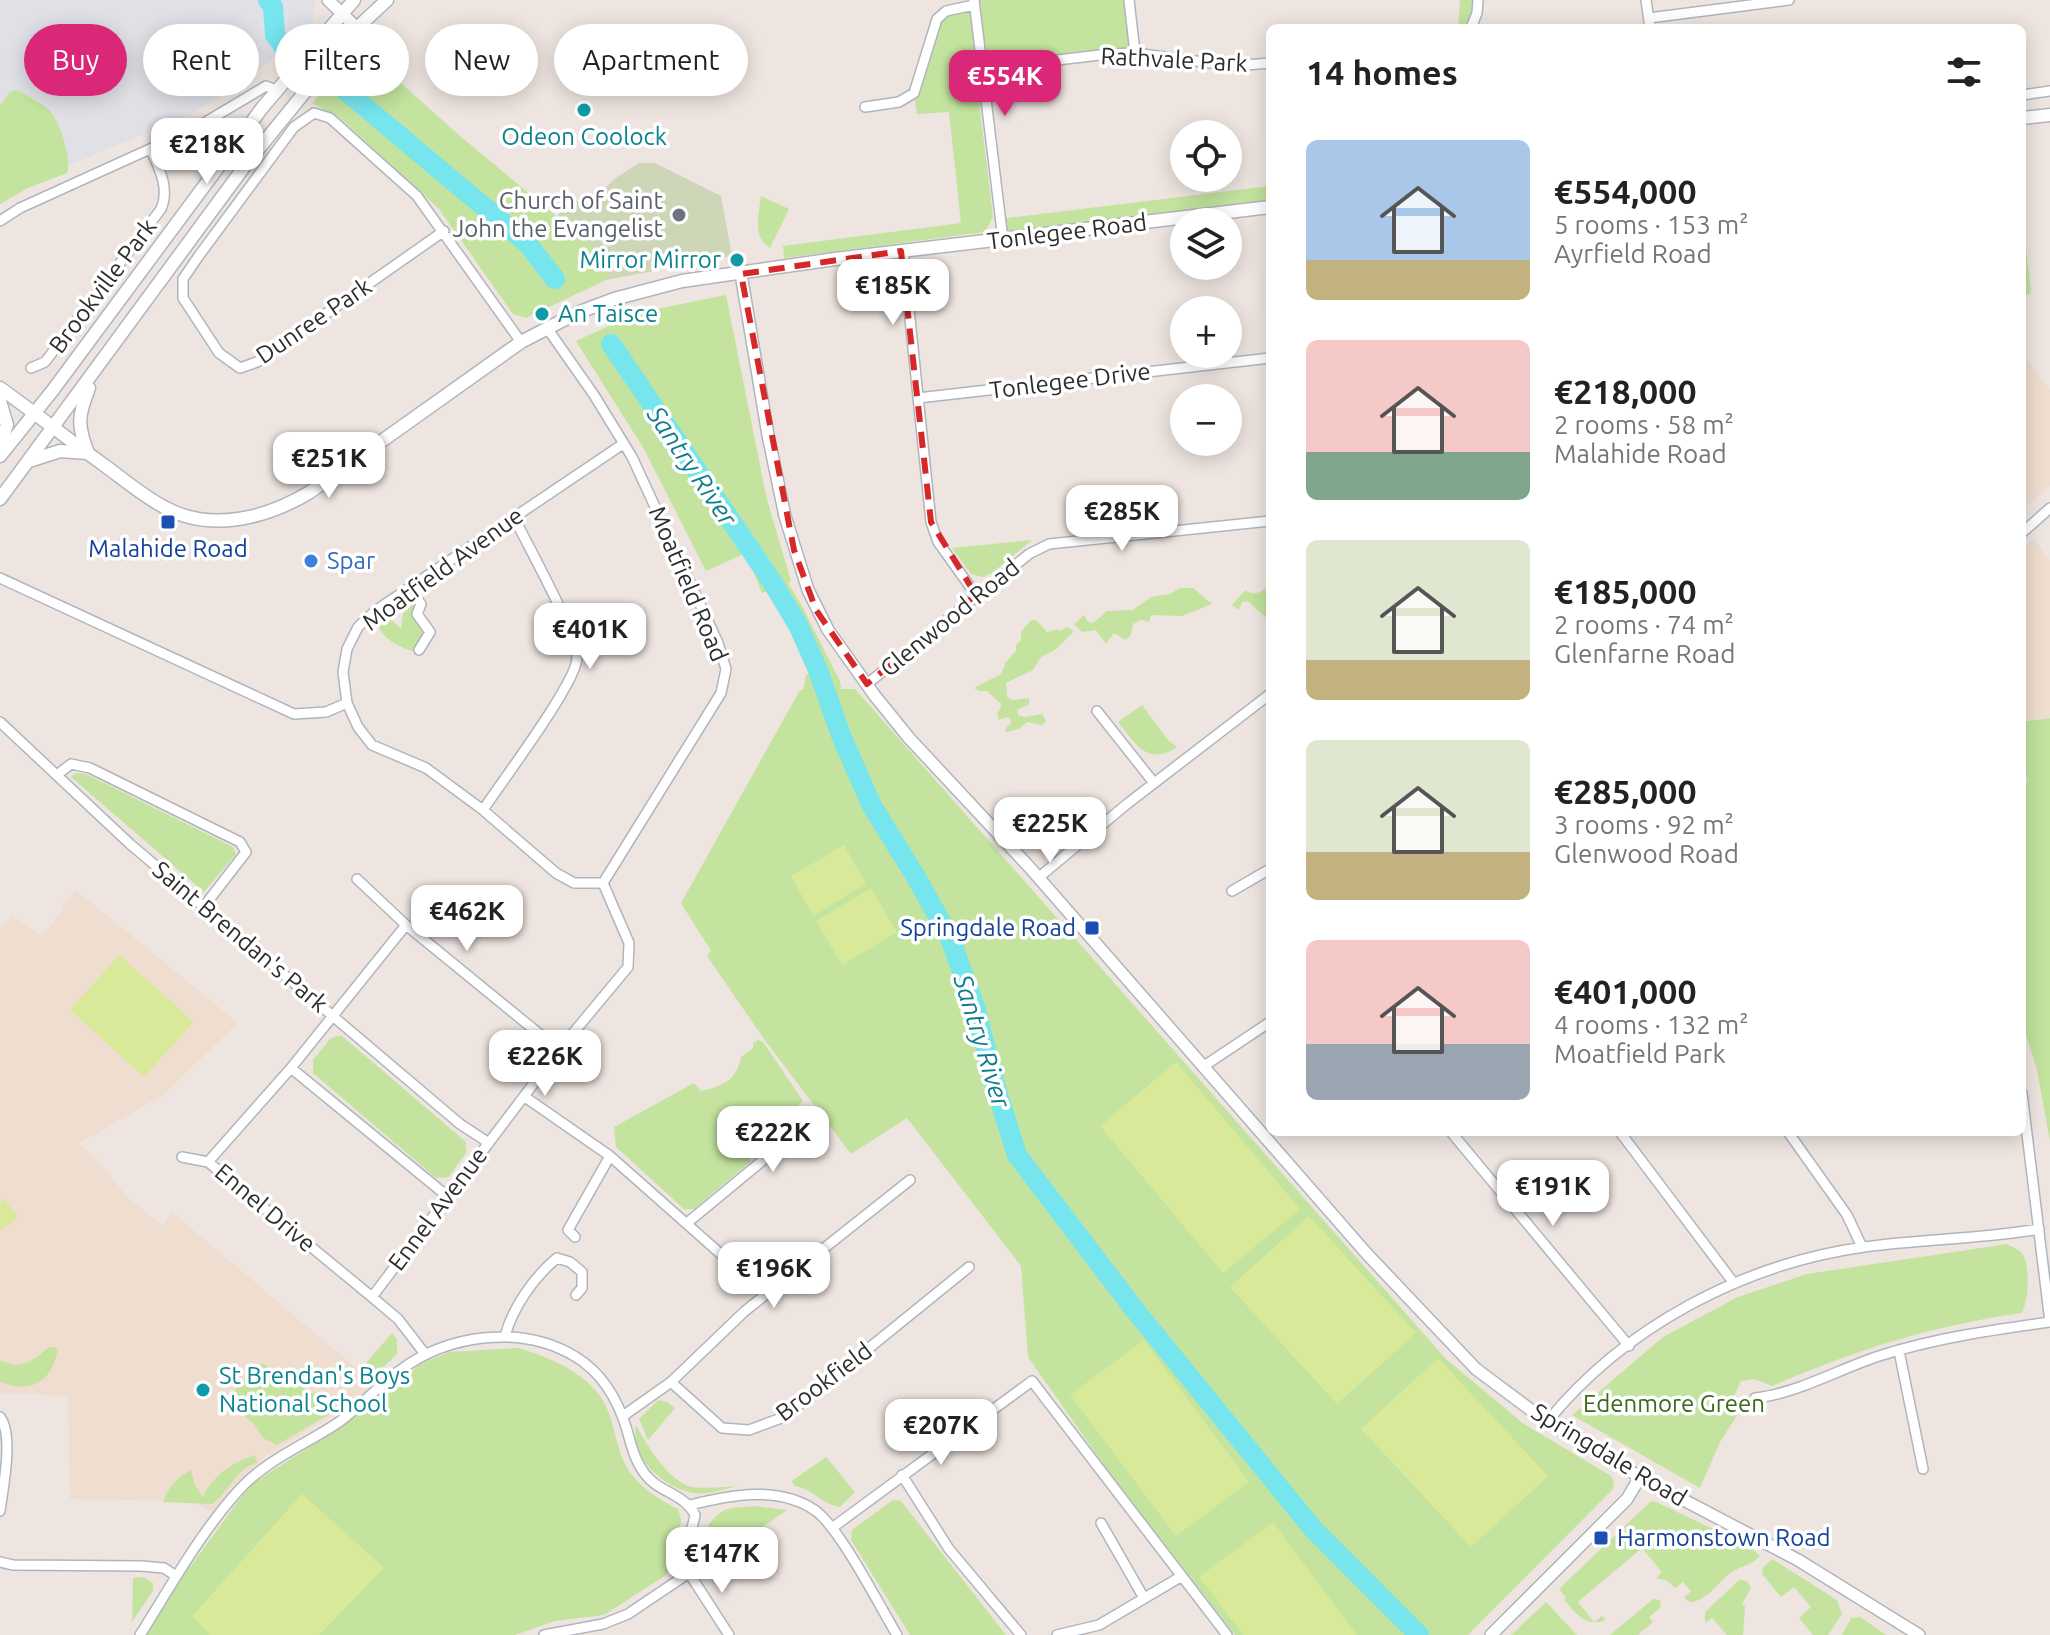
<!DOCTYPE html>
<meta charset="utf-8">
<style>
:root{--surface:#fff;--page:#f6f6f6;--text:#222;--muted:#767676;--accent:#db2777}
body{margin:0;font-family:Ubuntu,sans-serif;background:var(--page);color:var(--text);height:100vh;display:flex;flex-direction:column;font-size:30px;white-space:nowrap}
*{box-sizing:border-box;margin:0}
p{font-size:26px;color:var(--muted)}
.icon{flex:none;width:44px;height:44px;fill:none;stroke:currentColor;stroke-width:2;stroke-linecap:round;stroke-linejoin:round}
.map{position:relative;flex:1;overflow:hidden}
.panel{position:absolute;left:1266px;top:24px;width:760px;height:1112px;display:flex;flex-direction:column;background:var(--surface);border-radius:12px;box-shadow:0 4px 20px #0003}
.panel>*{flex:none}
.guide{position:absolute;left:24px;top:24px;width:760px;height:72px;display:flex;gap:16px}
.controls{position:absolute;left:1170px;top:120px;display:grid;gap:16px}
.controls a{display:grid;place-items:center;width:72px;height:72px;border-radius:50%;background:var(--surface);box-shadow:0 4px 20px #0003;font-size:40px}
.price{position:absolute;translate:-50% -68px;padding:0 18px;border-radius:16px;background:#fff;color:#222;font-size:26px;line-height:52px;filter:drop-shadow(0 2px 4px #0008)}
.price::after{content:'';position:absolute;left:50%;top:48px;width:24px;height:18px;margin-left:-12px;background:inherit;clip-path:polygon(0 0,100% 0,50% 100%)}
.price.current{background:var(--accent);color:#fff}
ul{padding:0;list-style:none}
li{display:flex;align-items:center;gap:24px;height:200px;padding:0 40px}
li span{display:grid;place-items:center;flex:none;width:224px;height:160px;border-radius:12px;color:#555}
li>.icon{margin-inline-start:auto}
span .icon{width:96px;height:96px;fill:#fffc;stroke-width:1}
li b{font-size:34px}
h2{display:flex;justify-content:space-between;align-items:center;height:96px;padding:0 40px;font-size:34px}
.tag{padding:0 28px;border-radius:36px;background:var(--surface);box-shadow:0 4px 20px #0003;font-size:28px;line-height:72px}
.tag.current{background:var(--accent);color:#fff}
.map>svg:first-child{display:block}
.industrial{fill:#e0e0e7}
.education{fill:#efded0}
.green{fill:#c3e39e}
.cemetery{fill:#cdd7b7}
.pitch{fill:#d8ea9a}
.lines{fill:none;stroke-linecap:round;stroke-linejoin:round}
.river{stroke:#76e5ed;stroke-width:20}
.minor-casing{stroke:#b0b5bd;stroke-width:12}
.tertiary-casing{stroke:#b0b5bd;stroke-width:14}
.secondary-casing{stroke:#b0b5bd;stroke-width:15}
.minor{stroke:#fff;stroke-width:9}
.tertiary{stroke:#fff;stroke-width:11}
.secondary{stroke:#fff;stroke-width:12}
.marked{fill:none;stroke:#d62828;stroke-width:6;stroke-dasharray:16 10;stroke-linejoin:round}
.culture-dot{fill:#0f9aa8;stroke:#fff;stroke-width:3}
.worship-dot{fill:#6b7280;stroke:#fff;stroke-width:3}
.transit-dot{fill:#1a4fb4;stroke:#fff;stroke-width:3}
.shop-dot{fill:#3f7fe0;stroke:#fff;stroke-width:3}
.labels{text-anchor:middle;stroke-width:7;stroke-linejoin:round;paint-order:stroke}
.street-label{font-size:24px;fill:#2d2d2d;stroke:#fff}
.culture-label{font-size:24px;fill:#0d838f;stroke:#fff;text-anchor:start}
.worship-label{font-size:24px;fill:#5b616d;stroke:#fff;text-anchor:end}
.transit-label{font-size:24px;fill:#164399;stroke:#fff}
.shop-label{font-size:24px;fill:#366cbe;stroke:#fff;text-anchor:start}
.park-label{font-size:24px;fill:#3c6a1d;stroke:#fff}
.water-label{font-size:26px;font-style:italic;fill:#107d8f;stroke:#fff}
</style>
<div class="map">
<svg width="2050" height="1635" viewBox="0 0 2050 1635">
<rect width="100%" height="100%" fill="#eee5e0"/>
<path class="industrial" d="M0,0H315L313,21L303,37L221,96L191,114L25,184L0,200Z"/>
<path class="education" d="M2022,352L2050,390V486L2022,509Z
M2033,539L2050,560V717L2022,722V548Z
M76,890L238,1023L163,1095L78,1144L97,1159L127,1197L163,1226L172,1212L375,1384L356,1401L267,1455L238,1481L214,1513L191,1501L70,1499L68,1396L0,1393V929L12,916L41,936L62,912L61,907Z"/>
<path class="green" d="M974,0H1129L1135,53L984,67L978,36L975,68L993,217L985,232L784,258L783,246L961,223L949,112L917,114L914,93L937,19Z
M1460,0H1478L1471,28H1458Z
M359,50L365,51L460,136L603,255L609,265L606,280L526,318L513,314L439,209L339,117L312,103Z
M16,90C27,95 42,103 50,111C60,122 72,160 67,173L28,188L0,204V105L10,92Z
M1270,186V208L1003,240L1000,219Z
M761,196L789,209L770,248C752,237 759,214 761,196Z
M2022,239H2025L2031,290L2030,294L2022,295Z
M726,295L767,500L791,581L788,583L801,604L840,681L841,689H855L1446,1359L1524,1424L1611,1476L1614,1482L1613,1489L1468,1635H1235L1106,1468L1028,1357L1021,1266L907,1118L851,1154L764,1039L707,956L711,951L681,903L800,690H803L806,675L810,673L771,590L762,593L746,553L706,571L644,449L576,341L637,313Z
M1032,540L992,573L983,577L971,574L952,548Z
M1270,584V615L1265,617L1248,601L1242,602L1239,610L1232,605L1245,590C1255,597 1262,592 1270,584Z
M1180,588H1193L1212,604L1182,616L1151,615L1149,622L1141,620L1133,624L1131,635L1125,640L1114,633L1106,644L1096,630L1082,632L1074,624L1084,615L1088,622L1093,623L1107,611L1133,610L1151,597L1170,594Z
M409,601L416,604L432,626L415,652C399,647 376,637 378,618L386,615L401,629L404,608Z
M1031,620H1036L1047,632L1057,629L1061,631L1067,627L1074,631L1055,650L1041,657L1033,670L1006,683L1007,697L1013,700L1029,698V704L1017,710L1018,715L1025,717L1042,714L1046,721L1042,725L1027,722L1019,729L1006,732L1005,729L1012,722L1008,717L999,720L997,713L1000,710L1001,704L987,691H979L974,688L1001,674L1006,662L1016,651V645L1021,640V632Z
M1142,705L1168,740L1177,747C1147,767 1135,743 1118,722Z
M2050,718V1142L2037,1070L2022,1022V786L2028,782L2022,766V722Z
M76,773L86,774L233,847L236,854L204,892L71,777Z
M337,1036H342L466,1142V1153L449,1177L436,1178L313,1073V1060L330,1039Z
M758,1040L763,1042L803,1101L787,1116L788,1122L749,1156L751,1161L694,1209H684L616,1147L614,1127L694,1083L701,1091C723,1086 737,1080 741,1057L753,1048V1043Z
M2007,1244C2012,1247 2020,1249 2023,1255C2031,1269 2028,1300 2022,1313C1934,1325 1853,1351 1772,1386L1754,1379L1741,1381L1734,1396L1738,1414L1720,1442L1700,1488L1572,1415L1663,1337L1738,1297L1807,1274Z
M392,1333L397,1339V1354L374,1376L365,1364Z
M49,1347L58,1348C52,1382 32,1394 0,1382V1360C22,1371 32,1361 49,1347Z
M518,1348C548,1357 576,1368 597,1392C612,1410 614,1435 621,1455C631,1482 654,1497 678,1509L681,1520L673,1563L666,1575L604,1615L555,1621L515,1635H146L185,1574L250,1485L356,1417L420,1364L449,1352Z
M262,1363L335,1407L333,1412L277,1445L263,1438L254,1424L228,1401L240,1383Z
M658,1400L667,1402L675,1408L648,1440L639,1419Z
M636,1425C646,1444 669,1482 692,1487C706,1489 723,1487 737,1486C723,1490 708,1495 693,1493C664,1488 629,1458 636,1425Z
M256,1455L257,1463C238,1466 228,1493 212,1504L163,1502C167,1489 178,1476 191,1470L195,1485L203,1497C212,1476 234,1461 256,1455Z
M826,1457L855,1492L840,1507C823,1505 812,1488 794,1486L792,1481Z
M893,1500L901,1501L1006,1635H910L851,1540L852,1530Z
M1654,1501L1749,1546L1760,1556C1751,1566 1742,1565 1732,1572C1718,1581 1707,1602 1690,1602L1684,1598L1691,1591L1683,1582L1675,1588L1667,1581L1656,1578L1662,1572L1642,1548L1578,1602L1594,1622L1602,1616L1606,1620C1585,1628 1577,1614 1564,1600L1566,1598L1559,1589L1650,1502Z
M755,1506L787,1510L704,1568L700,1564C697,1545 707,1516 728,1509C736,1507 746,1507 755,1506Z
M1772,1559L1837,1600L1842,1614L1828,1635H1813L1799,1618L1811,1607L1794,1587L1781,1597L1762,1574L1763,1567Z
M143,1577L153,1583V1591L132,1622L133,1578Z
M1739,1580L1747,1581L1751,1588L1742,1604L1745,1606L1743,1635H1727L1712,1618L1705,1623V1612Z
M1653,1599L1660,1600L1661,1607L1649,1617L1653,1622L1638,1635H1610Z
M1546,1602L1577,1635H1511L1512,1634Z
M1860,1617L1886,1635H1842L1851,1618Z"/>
<path class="cemetery" d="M639,163H655L721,196L732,256L606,280L609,265L603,255L556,218L571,197L586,205L617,177Z"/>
<path class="pitch" d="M844,845L866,884L813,916L791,876Z
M871,888L897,932L842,965L816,921Z
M119,955L194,1022L144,1077L70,1010Z
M1176,1062L1300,1209L1223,1273L1100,1126Z
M5,1199L18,1218L0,1230V1202Z
M1309,1216L1416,1333L1337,1404L1230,1287Z
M1144,1340L1249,1482L1176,1536L1070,1395Z
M1438,1358L1548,1476L1471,1547L1361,1429Z
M302,1494L384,1568L319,1635H210L192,1616Z
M1273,1522L1357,1635H1243L1199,1577Z"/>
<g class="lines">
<path class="river" d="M268,0L273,7L275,35L284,47L333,80L527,243L555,279
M611,344L771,580L798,625L818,670L842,738L872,806L916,877L950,938L976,1010L995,1085L1017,1155L1134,1309L1314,1530L1419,1635"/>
<defs>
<path id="minor" d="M974,0L1003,240
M1129,0L1135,53
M1646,0L1650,28
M1649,18L1789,0
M1471,28L1477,13L1478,0
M982,69L1108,54L1135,53L1234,66L1270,63
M2022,95L2050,91
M865,107L899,102L914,93L937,19L946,11L974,5
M0,221L20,208L194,129L266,86L276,90
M444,231L257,362L240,368L219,353L183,298V279L198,257L294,127L314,113L330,118L417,196L521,342
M903,251L931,522L938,542L976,595
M547,328L594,395L632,457L718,643L726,669L721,693L603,883
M31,368L45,362L161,209C170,189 159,168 151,150
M918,398L1270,358
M2022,533L2050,508
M0,578L294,714L326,712L347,703
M409,588L421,604L417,614L430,632L419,650
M867,684L1029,554L1049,544L1270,521
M1097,711L1154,783
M0,722L130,844L460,1124L489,1143
M58,774L71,764L90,768L240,842L246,852L205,905
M483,810C500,784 577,682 577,658C576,630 528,547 514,517
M1038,878L1127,804L1270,694
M357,879L406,925L559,1050
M603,883H574L556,873L483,810L426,768L372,745L358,727L347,703L343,672L347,649L358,627L375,611L623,444
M1232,891L1270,869
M406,925L291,1068L208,1162L372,1297L398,1319L425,1354
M1204,1066L1270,1022
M291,1068L447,1196
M525,1097L610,1156L723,1256
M1451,1132L1629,1346
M1620,1132L1733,1282
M1788,1132L1847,1215L1862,1247
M182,1157L208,1162
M687,1223L808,1123L801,1112
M575,1237L568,1230L610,1156
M372,1297L559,1050L628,967L629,943L603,883
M505,1336C513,1307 534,1277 557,1258L570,1262L582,1272V1288L576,1295
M1899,1351L1923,1469
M671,1382L722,1428L749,1430L784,1417L969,1267
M1755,1398C1796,1394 1839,1369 1879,1356C1935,1338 1992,1330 2050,1322L2022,1093
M623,1416L671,1382L745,1311L910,1180
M0,1417C14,1435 3,1488 0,1511
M1547,1422C1624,1327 1743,1264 1864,1247C1922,1239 1981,1239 2039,1229
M902,1475L949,1549L1021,1635
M690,1505C730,1495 779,1485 816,1511C841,1530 879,1605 897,1635
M1101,1523L1144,1598
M832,1528L1032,1381L1227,1635
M0,1562L13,1565L141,1566L164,1568L176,1576
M140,1635C171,1586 200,1533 239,1490C267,1459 305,1445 339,1422C360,1407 378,1386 399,1371C448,1334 522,1324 576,1357C602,1373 618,1400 627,1430C631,1445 635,1461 645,1474C659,1493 684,1493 695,1515C691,1536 682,1552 689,1573L729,1635
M544,1635L603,1624L628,1614L689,1573
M1057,1635L1099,1625L1182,1576"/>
<path id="tertiary" d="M328,0L357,28
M741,274L768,435L785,516L808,590L828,630L875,696L909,738L1031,869L1367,1254L1476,1369L1547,1422L1640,1477L1798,1560L1919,1635
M1491,1635L1627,1499L1640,1477"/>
<path id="secondary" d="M2022,118L2050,115
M0,388C35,413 69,440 104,465C123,479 143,496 164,507C211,533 267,518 310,492L521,342L577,313L614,299L682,281L835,259L1270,207
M0,401L7,425L0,444
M0,456L53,390L262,108L354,0
M29,461L60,451L88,453C77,425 78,416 89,388
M0,499L247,163L357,28L387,0"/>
</defs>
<use href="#minor" class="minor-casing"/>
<use href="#tertiary" class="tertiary-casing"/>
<use href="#secondary" class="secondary-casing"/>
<use href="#minor" class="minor"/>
<use href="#tertiary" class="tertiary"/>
<use href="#secondary" class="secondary"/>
</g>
<path class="marked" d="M901,251L931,522L976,595L867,684L816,610L794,550L741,274Z"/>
<g class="culture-dot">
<circle cx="584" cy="110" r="8"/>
<circle cx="737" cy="260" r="8"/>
<circle cx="542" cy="314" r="8"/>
<circle cx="203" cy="1390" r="8"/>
</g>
<circle class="worship-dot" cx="679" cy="215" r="8"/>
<g class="transit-dot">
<rect x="160" y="514" width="16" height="16" rx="4"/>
<rect x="1084" y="920" width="16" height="16" rx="4"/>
<rect x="1593" y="1530" width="16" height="16" rx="4"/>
</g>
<circle class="shop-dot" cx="311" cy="561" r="8"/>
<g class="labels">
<g class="street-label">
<text transform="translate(1174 60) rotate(3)" y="8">Rathvale Park</text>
<text transform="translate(1067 232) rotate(-7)" y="8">Tonlegee Road</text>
<text transform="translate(103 286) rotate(-53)" y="8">Brookville Park</text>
<text transform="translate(314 321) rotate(-34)" y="8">Dunree Park</text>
<text transform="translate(1070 381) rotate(-7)" y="8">Tonlegee Drive</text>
<text transform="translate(443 569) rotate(-36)" y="8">Moatfield Avenue</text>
<text transform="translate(688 584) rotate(67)" y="8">Moatfield Road</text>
<text transform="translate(950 618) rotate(-39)" y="8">Glenwood Road</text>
<text transform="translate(240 937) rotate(40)" y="8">Saint Brendan's Park</text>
<text transform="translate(265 1208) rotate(40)" y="8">Ennel Drive</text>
<text transform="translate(438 1209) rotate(-53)" y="8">Ennel Avenue</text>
<text transform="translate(824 1382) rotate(-37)" y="8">Brookfield</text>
<text transform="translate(1609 1455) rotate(31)" y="8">Springdale Road</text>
</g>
<g class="culture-label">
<text x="584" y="145" text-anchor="middle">Odeon Coolock</text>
<text x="721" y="268" text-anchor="end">Mirror Mirror</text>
<text x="558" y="322">An Taisce</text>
<text x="219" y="1384">St Brendan's Boys<tspan x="219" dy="28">National School</tspan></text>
</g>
<g class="worship-label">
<text x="663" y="209">Church of Saint<tspan x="663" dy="28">John the Evangelist</tspan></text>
</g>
<g class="transit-label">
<text x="168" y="557">Malahide Road</text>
<text x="1076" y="936" text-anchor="end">Springdale Road</text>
<text x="1617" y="1546" text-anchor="start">Harmonstown Road</text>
</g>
<g class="shop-label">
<text x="327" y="569">Spar</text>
</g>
<g class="park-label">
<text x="1674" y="1412">Edenmore Green</text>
</g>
<g class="water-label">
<text transform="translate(692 466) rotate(56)" y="9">Santry River</text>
<text transform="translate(982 1041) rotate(73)" y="9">Santry River</text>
</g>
</g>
</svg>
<div class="controls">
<a><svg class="icon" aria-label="locate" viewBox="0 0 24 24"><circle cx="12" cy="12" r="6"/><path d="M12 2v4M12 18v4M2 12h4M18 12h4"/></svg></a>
<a><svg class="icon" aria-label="layers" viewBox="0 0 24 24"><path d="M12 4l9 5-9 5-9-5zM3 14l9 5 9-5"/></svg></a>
<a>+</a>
<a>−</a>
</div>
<b class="price current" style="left:1005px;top:118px">€554K</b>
<b class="price" style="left:207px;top:186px">€218K</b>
<b class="price" style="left:893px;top:327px">€185K</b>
<b class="price" style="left:329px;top:500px">€251K</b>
<b class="price" style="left:1122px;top:553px">€285K</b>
<b class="price" style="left:590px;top:671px">€401K</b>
<b class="price" style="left:1050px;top:865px">€225K</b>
<b class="price" style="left:467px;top:953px">€462K</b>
<b class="price" style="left:545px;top:1098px">€226K</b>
<b class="price" style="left:773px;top:1174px">€222K</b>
<b class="price" style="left:1553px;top:1228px">€191K</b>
<b class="price" style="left:774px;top:1310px">€196K</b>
<b class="price" style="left:941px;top:1467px">€207K</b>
<b class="price" style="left:722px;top:1595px">€147K</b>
<div class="guide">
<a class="tag current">Buy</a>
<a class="tag">Rent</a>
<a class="tag">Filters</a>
<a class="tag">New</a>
<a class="tag">Apartment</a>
</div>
<section class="panel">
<h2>14 homes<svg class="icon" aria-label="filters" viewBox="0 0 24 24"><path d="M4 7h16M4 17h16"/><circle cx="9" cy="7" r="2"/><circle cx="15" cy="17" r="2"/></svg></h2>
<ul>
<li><span style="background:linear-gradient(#a9c7e8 75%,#c2b280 0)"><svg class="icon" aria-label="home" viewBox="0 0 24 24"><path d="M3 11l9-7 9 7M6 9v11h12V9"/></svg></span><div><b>€554,000</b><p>5 rooms · 153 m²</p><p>Ayrfield Road</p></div></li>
<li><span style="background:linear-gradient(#f6c9c9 70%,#7fa58c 0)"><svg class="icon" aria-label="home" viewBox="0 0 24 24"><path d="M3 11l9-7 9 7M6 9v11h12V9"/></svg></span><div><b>€218,000</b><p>2 rooms · 58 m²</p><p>Malahide Road</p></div></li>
<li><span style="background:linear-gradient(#dfe7d0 75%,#c2b280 0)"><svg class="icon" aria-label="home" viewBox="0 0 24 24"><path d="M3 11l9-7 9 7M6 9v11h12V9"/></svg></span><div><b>€185,000</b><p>2 rooms · 74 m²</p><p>Glenfarne Road</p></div></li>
<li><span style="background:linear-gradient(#dfe7d0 70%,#c2b280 0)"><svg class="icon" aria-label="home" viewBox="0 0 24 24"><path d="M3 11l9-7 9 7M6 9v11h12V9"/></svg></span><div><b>€285,000</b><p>3 rooms · 92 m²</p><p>Glenwood Road</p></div></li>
<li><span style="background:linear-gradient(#f6c9c9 65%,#9aa5b1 0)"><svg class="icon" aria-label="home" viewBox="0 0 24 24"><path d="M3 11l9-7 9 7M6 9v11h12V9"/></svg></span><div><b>€401,000</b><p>4 rooms · 132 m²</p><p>Moatfield Park</p></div></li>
</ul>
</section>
</div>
